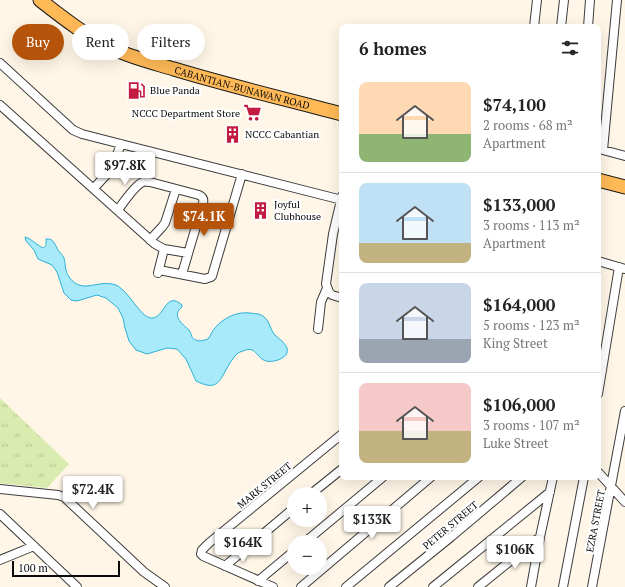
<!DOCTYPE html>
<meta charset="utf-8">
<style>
:root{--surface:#fff;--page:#f2f2f2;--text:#222;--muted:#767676;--line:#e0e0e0;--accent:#b45309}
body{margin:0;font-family:"PT Serif",serif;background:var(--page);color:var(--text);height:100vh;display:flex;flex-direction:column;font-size:15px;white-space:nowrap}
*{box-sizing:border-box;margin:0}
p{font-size:13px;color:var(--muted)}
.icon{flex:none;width:22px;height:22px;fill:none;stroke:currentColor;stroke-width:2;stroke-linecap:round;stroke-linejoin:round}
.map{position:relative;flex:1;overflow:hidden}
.sheet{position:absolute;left:339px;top:24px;width:262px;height:456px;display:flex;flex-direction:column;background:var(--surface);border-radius:8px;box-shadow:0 4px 16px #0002}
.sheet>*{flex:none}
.guide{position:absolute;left:12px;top:24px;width:267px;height:36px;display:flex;gap:8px}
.fabs{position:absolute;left:287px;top:487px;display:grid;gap:8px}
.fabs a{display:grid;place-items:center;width:40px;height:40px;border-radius:50%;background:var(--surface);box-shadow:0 4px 16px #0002;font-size:20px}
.scale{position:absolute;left:12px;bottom:10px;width:108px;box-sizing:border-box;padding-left:4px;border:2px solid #0a0a0a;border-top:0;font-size:11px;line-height:14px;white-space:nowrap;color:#0a0a0a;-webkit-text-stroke:3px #fff;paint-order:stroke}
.price{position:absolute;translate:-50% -34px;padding:0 9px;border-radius:4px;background:#fff;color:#222;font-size:13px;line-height:26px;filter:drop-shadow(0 1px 2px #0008)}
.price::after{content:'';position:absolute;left:50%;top:24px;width:12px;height:9px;margin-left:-6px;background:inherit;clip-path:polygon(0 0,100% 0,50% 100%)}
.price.active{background:var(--accent);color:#fff}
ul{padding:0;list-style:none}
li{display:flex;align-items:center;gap:12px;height:100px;padding:0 20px}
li+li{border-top:1px solid var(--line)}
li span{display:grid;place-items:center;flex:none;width:112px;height:80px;border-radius:8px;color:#555}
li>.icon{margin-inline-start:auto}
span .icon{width:48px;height:48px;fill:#fffc;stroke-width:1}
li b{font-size:17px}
h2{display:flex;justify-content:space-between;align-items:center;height:48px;padding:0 20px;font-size:17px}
.chip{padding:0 14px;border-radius:18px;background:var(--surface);box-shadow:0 4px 16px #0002;font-size:14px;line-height:36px}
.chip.active{background:var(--accent);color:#fff}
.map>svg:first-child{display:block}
.park{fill:url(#park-tufts)}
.water{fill:#a8eafa;stroke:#2ab0d6}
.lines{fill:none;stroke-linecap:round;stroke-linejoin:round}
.street-casing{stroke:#3d3d3d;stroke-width:10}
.primary-casing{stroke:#1b1b1b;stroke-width:15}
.street{stroke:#fff;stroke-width:8}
.primary{stroke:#ffb957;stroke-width:13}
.labels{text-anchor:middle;stroke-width:4;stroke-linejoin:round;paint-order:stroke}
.street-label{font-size:10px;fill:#0a0a0a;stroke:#fff}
.poi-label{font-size:10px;fill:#0a0a0a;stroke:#fff;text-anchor:start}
</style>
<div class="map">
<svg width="625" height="587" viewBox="0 0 625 587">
<defs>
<pattern id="park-tufts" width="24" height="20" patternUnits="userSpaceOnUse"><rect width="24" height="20" fill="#d9ebaf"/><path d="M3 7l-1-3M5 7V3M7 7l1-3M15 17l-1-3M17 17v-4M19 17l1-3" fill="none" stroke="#b9c895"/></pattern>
</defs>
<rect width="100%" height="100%" fill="#fff6e7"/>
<path class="park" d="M0,398L69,464L47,488L0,483Z"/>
<path class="water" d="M25,237C30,238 37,245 43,248C47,246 46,243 46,239C54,238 55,245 58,250C60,253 62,254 64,258C65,261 65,266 66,270C67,276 73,283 79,285C89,289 102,280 116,285C129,291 140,317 151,318C165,319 165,290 182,305V307C171,315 182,324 189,330C192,334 191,339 196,340C200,342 204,340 208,339C211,335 212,331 215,328C216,326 219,324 221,322C230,315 239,312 250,313C255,314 260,313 264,317C270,321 270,330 275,335C280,340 291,346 286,355C284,357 281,359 278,360C275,361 270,362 266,361C256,358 256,345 243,351C240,352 237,353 235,356C232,360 229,364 227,368C218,385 215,390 196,381L186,359L177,349L167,348L147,354L136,350L129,341L125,328L123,318L118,308L106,298L97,295L77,301L71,300L64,293L57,272L52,265L38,259L34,250L26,241Z"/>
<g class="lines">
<defs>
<path id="street" d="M534,27L537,0
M561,27L564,0
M588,27L590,0
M0,63L73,130L82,134L121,144L342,200
M0,105L155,244L164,249L188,253
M599,149L625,156
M603,150L617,0
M94,188L107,174L112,168L121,144
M342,196L333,234L326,284L329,292L332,295L342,298
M118,210C123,203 135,185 143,182C145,181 147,182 150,182L199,195C203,197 204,199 203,203L182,274
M150,240L162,227L165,223L176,189
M598,261L625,269
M159,270L205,279L211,277L212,276L242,174
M158,273L164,249
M318,329L321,302L327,288
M598,394L619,267
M598,472L625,502
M0,489L58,495L64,497L144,572L165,587
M311,494L342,469
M0,514L77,587
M305,542L383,477
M0,560L34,546
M225,566L294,508
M258,581L294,551
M273,587L203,556L201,554L202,550L209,543L342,434
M301,587L431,477
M346,587L479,477
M389,587L451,537L522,477
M433,587L550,492
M478,587L540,537
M531,587L540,537L553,477
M563,587L584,477
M592,587L625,411"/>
<g id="primary">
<path id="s1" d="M40,0C63,18 87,37 114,49C133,58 154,63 174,69C230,86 286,99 342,114"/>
<path d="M598,180L625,187"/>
</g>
</defs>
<use href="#street" class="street-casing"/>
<use href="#primary" class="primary-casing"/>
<use href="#street" class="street"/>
<use href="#primary" class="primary"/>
</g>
<defs>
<symbol id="fuel-bare" viewBox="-9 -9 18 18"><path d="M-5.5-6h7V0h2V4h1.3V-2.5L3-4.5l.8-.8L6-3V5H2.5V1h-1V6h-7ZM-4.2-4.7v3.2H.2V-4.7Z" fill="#c21a40" stroke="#fff" stroke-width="2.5" paint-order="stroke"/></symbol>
<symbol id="supermarket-bare" viewBox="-9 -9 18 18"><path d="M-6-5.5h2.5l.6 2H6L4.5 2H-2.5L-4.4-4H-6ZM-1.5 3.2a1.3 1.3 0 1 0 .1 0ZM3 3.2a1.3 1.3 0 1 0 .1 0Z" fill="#c21a40" stroke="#fff" stroke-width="2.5" paint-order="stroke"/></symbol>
<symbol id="building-bare" viewBox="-9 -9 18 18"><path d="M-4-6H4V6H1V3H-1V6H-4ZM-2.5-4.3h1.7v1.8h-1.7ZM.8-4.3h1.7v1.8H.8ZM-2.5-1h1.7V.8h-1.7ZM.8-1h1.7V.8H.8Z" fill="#c21a40" stroke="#fff" stroke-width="2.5" paint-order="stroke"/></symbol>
</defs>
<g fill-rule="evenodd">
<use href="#fuel-bare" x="124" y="78" width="25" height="25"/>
<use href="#supermarket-bare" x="240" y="100" width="25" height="25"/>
<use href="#building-bare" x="220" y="122" width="25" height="25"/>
<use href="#building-bare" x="248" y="198" width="25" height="25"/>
</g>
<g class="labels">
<g class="street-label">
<text dy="4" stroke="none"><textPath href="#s1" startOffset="223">CABANTIAN-BUNAWAN ROAD</textPath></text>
<text transform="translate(264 485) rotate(-39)" y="4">MARK STREET</text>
<text transform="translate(595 521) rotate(-79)" y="4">EZRA STREET</text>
<text transform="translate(450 525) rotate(-40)" y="4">PETER STREET</text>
</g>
<g class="poi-label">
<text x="150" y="94">Blue Panda</text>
<text x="240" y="117" text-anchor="end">NCCC Department Store</text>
<text x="245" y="138">NCCC Cabantian</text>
<text x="274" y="208">Joyful<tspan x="274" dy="12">Clubhouse</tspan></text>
</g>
</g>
</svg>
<div class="fabs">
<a>+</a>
<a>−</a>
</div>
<div class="scale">100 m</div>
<b class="price" style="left:125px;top:186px">$97.8K</b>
<b class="price active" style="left:204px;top:237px">$74.1K</b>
<b class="price" style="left:93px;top:510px">$72.4K</b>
<b class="price" style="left:372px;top:540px">$133K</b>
<b class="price" style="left:243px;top:563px">$164K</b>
<b class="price" style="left:515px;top:570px">$106K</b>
<div class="guide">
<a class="chip active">Buy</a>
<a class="chip">Rent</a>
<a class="chip">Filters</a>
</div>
<section class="sheet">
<h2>6 homes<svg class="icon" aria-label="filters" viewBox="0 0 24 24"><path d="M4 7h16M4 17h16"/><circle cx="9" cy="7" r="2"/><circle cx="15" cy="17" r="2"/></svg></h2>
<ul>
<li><span style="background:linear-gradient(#ffd9b3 65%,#8fb573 0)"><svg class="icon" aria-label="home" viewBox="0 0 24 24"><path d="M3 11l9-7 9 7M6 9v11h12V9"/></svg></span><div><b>$74,100</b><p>2 rooms · 68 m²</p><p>Apartment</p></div></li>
<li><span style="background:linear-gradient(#bfe0f5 75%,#c2b280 0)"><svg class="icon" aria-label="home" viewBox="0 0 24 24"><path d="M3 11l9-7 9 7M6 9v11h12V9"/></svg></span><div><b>$133,000</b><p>3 rooms · 113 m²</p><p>Apartment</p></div></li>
<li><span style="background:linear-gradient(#c9d6e8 70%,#9aa5b1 0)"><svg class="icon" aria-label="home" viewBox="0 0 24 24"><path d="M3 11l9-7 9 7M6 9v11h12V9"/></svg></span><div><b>$164,000</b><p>5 rooms · 123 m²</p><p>King Street</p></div></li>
<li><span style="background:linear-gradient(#f6c9c9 60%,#c2b280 0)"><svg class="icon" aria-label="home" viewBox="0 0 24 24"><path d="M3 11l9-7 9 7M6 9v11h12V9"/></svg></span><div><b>$106,000</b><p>3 rooms · 107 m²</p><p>Luke Street</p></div></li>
</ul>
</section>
</div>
